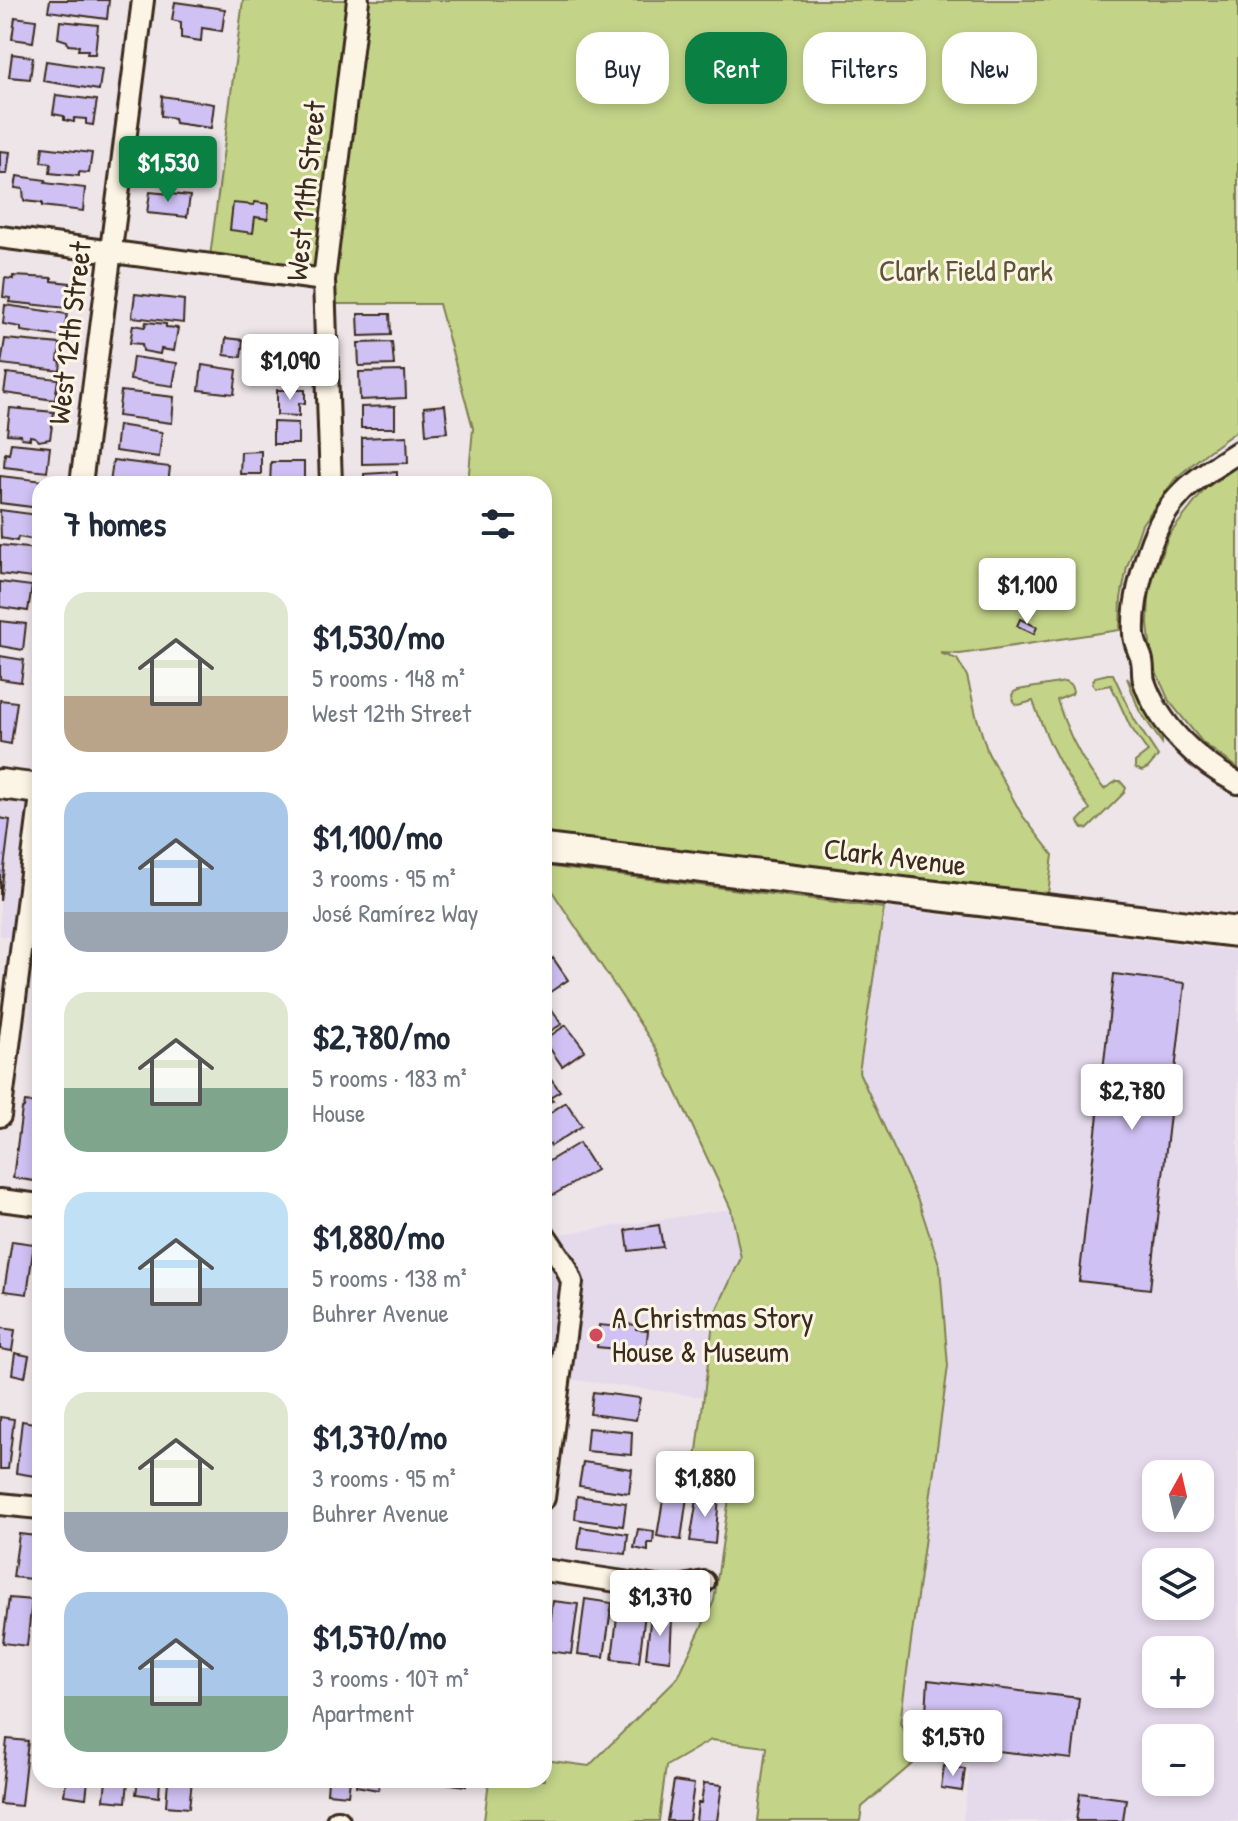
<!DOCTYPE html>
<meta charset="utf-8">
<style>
:root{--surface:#fff;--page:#f2f2f3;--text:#1f2937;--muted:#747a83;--accent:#0b8043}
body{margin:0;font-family:"Patrick Hand",sans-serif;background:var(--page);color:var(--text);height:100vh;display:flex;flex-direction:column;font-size:30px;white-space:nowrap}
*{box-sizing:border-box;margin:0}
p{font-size:26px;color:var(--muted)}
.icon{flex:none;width:44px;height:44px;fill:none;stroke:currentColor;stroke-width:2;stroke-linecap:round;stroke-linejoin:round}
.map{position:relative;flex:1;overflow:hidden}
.details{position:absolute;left:32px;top:476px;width:520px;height:1312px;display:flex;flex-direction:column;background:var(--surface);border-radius:24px;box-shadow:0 4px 12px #0003}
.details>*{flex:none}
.top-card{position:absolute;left:576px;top:32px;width:542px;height:72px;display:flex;gap:16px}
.needle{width:52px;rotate:8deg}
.buttons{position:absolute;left:1142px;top:1460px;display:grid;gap:16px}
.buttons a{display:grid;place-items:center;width:72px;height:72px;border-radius:16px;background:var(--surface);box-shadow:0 4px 12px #0003;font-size:40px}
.price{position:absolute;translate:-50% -68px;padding:0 18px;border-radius:8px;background:#fff;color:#222;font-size:26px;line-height:52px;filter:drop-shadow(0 2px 4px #0008)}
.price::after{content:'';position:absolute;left:50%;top:48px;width:24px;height:18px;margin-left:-12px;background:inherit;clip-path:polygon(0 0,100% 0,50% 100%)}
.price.on{background:var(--accent);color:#fff}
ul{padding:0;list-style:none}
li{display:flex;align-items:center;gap:24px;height:200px;padding:0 32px}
li span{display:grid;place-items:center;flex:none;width:224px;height:160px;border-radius:24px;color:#555}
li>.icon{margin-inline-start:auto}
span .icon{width:96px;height:96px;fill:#fffc;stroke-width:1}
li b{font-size:34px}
h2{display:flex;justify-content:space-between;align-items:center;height:96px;padding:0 32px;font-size:34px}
.chip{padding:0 28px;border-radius:24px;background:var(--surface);box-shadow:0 4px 12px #0003;font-size:28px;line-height:72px}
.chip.on{background:var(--accent);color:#fff}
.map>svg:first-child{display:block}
.built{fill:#e5daec;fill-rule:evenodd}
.green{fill:#c3d488;stroke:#7f7f53;stroke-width:2}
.building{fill:#cfc1f3;stroke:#3b2a1e;stroke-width:2}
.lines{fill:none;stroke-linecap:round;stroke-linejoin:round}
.street-casing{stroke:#3b2a1e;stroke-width:26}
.secondary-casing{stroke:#3b2a1e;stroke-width:34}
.street{stroke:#fcf5e5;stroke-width:20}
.secondary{stroke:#fcf5e5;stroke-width:28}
.poi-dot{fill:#d1495b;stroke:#fcf5e5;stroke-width:3}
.labels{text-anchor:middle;stroke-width:6;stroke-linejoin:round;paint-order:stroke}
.street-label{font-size:30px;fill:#3b2a1e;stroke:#fcf5e5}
.park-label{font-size:30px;fill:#5d5438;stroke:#fcf5e5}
.poi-label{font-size:30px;fill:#3b2a1e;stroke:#fcf5e5;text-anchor:start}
</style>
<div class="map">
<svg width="1238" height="1821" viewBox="0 0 1238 1821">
<rect width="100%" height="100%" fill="#eee5e9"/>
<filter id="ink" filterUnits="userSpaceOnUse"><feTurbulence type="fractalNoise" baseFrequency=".0125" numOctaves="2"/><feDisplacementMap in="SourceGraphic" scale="16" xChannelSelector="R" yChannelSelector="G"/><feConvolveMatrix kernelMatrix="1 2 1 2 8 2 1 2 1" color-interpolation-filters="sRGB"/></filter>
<g filter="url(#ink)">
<path class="built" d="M0,784L40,789L23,939L0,936Z
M884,908L1238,951V1821H963L970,1765L919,1758L900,1723L948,1366L859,1072ZM1156,1474H1200V1518H1156ZM1156,1562H1200V1606H1156ZM1156,1650H1200V1694H1156ZM1156,1738H1200V1782H1156Z
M731,1209L741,1258L714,1315L704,1397L560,1378L544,1498V1234L545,1236L581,1231Z"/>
<path class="green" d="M243,0H1238V430L1206,453L1176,478L1142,524L1127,567L1121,598L1120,630L960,654L940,653L957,659L967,676L976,715L988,753L1022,815L1053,855L1046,909L544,849V484H468L473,428L439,304H325L324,280L209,265Z
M1238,466V768L1203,743L1169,701L1152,662L1148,624L1149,594L1153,576L1169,535L1206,488Z
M1108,674H1113L1134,719L1158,756L1148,768L1142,771L1135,768V762L1148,752L1130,726L1111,685L1095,688L1092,683L1095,677Z
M1127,678L1136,690L1146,711L1162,739V743L1139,710Z
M1065,682L1071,686L1073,691L1072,694L1057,700C1067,732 1082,763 1104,789L1117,781H1120L1126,788L1124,793L1088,829L1083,828L1078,821L1090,809C1063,773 1048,743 1033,701L1019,705L1015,704L1012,695L1014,692L1018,690Z
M544,866L884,908L859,1072L919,1203L940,1267L948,1366L900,1723L919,1758L862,1807L860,1821H758L767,1747L711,1740L666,1766L659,1821H484L489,1780H544V1760L589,1766L678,1677L714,1601L734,1464L696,1459L714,1315L741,1258L731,1209L656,1048L544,879Z"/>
<path class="building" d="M50,0H109L107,19L48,11Z
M175,2L225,9L222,31L202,28L201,41L181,38V22L172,20Z
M15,17L36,20L33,42L12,39Z
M60,21L98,25L95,54H87L88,50H78L79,46L68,45L67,41L58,38Z
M12,54L33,57L30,79L9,77Z
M46,61L102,69L99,90L43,81Z
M56,95L97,100L93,125L86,124V119L74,118V122L64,120V116L53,114Z
M162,96L214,104L211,128L175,123L174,118L161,116Z
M43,147L92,153L89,173L79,172V176L50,173L51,163L41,162Z
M0,151L10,152L7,174H0Z
M17,176L46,180L45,183L85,188L83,211L42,206V203L24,201L23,189L15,188Z
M150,192L190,196L187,217L147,213Z
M255,202L269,204L268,219L255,217L253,233L230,230L233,203L254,205Z
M13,276L52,278V281L70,283L67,308L9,302L10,298L3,297L5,278L13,279Z
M135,294L184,300L183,323L132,317Z
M5,305L67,314L63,337L21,331V327L3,324Z
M358,314H390L391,335L359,336Z
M146,322L166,324V327L178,328L174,351L161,349L160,354L143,351L142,344L130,343L133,325L145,327Z
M226,338L243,340L241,357L224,355Z
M5,339L60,344L58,361L61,362L60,371L1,364Z
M392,342L394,365L359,366L358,343Z
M133,357L177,363L173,386L130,380Z
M202,365L237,370L234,394L199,390Z
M405,371L406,398L360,400L359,372Z
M7,373L58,379L55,400L4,393Z
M277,390H305V404L299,403V416L277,415Z
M121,391L174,397L172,423L118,416Z
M445,405L448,432L426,434L424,407Z
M395,406V428H361V407Z
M10,408L54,412L50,439L39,441L35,437L30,436V439L22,438L21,435L7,434Z
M273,422L298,423V444H273Z
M118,425L162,432L159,457L115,451Z
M407,436L408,463L362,464V438Z
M11,443L50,447L47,472L4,467L5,453L9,454Z
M261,451V474H240L241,452Z
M113,460L170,467L168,484H110Z
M271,462H304V484H270Z
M397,472V484H364V474Z
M0,476L45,481L44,484H40V508L0,503Z
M188,477L209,480V484H187Z
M0,510L39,515L36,540L18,537L17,541L1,538Z
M0,545L36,549L32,578L0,574Z
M0,582L32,586L28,611L0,607Z
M1020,619L1037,627L1034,634L1017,626Z
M0,621L26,624L23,650L0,646Z
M0,656L24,660L21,682L0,679Z
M0,700L17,702L11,744L0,742Z
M0,818L10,820L0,901Z
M553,958L568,980L544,996V965Z
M1114,974L1185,983L1150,1289L1079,1281Z
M548,1004L562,1024L544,1035V1007Z
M566,1025L585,1050L562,1066L544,1040Z
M549,1076L560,1091L550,1097L553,1100L544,1106V1079Z
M25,1102L40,1104V1158L38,1157L35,1181L13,1178L22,1109L24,1108Z
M566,1102L582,1126L551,1146L550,1144L544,1148V1117Z
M579,1143L596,1170L553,1195L544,1181V1164Z
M659,1225L663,1247L629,1251L626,1230Z
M12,1241L34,1244L27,1294L4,1291Z
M620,1323L636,1325V1329L648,1330L646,1352L597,1347L599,1325L620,1327Z
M0,1328L15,1330L12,1351L0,1349Z
M15,1353L29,1356L25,1377L12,1374Z
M593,1392L640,1398L636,1420L590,1414Z
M0,1417L14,1419L8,1469H0Z
M22,1421L40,1424V1439L35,1476L16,1473Z
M588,1428L632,1432L631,1455L586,1451Z
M583,1462L632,1469L629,1493L579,1486Z
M669,1464L691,1468L681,1540L657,1536Z
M698,1493L719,1496L715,1544L690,1541Z
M577,1496L626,1503L623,1526L575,1519Z
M581,1527L628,1534L626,1554L578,1549Z
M638,1529L654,1531L653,1543H648V1551L634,1548Z
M19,1534L36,1536L31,1579L13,1577Z
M39,1535H40V1586L34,1585Z
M9,1598L32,1600L27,1646L3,1643Z
M585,1599L612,1603L604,1657L578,1654Z
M553,1601L578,1604L571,1654L547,1651Z
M618,1609L645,1613L639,1662L612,1659Z
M651,1614L672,1617L670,1661L646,1658Z
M928,1680L1079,1698L1072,1759L924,1743Z
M7,1739L28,1741L21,1806L0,1804Z
M944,1766L965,1769L962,1791L941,1788Z
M66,1780H88L86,1798L64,1795Z
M106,1780H128L126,1802L104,1800Z
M138,1780H160L159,1797L136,1794Z
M168,1780H192L189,1808L166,1806Z
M328,1780H350L348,1795L327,1793Z
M357,1780H380L378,1790L356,1786Z
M445,1780H466V1786L444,1783Z
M674,1781L694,1784L689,1821H667Z
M704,1783L722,1785L717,1821H696L698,1803H701Z
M1080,1793L1126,1799L1123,1821H1076Z"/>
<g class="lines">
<defs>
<path id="street" d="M0,237L324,280
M1238,452C1218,465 1195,478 1179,496C1159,517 1149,545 1142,573C1137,592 1133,614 1134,634C1134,642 1138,649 1141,657C1144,665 1142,673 1144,681C1159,726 1198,762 1238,783
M81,484L143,0
M331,484L324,280L358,0
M0,1116L40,803
M0,1200L40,1205
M544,1234L566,1267L572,1282L544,1498
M0,1504L40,1508
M544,1570L670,1589L704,1582
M337,1821H339"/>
<path id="secondary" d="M0,784L40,789
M544,849L1238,932"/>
</defs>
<use href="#street" class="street-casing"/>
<use href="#secondary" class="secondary-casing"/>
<use href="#street" class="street"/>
<use href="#secondary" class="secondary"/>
</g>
</g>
<circle class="poi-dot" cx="596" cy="1335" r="8"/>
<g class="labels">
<g class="street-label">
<text transform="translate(306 191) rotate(-84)" y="10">West 11th Street</text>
<text transform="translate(70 333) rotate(-83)" y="10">West 12th Street</text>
<text transform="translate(895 857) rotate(7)" y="10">Clark Avenue</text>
</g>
<g class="park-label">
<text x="966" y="281">Clark Field Park</text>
</g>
<g class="poi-label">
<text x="612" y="1328">A Christmas Story<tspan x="612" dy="34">House &amp; Museum</tspan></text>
</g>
</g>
</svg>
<div class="buttons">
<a><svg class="needle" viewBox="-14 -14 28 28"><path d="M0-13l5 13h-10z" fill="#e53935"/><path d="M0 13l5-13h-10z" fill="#747a83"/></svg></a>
<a><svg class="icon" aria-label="layers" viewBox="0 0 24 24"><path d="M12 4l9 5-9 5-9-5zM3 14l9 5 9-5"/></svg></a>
<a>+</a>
<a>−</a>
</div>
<b class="price on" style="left:168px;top:204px">$1,530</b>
<b class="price" style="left:290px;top:402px">$1,090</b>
<b class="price" style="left:1027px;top:626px">$1,100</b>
<b class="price" style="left:1132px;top:1132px">$2,780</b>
<b class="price" style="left:705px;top:1519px">$1,880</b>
<b class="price" style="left:660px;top:1638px">$1,370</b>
<b class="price" style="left:953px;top:1778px">$1,570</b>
<div class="top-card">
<a class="chip">Buy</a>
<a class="chip on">Rent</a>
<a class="chip">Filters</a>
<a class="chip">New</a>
</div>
<section class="details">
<h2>7 homes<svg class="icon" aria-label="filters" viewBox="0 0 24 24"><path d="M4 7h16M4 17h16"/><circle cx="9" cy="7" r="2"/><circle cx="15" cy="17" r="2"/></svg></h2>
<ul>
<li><span style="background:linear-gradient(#dfe7d0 65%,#b9a48a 0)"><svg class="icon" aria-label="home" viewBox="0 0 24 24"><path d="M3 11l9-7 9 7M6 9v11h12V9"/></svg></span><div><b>$1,530/mo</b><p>5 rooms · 148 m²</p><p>West 12th Street</p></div></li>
<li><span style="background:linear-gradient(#a9c7e8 75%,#9aa5b1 0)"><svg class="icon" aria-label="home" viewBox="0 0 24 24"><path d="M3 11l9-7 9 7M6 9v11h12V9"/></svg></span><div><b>$1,100/mo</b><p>3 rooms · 95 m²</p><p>José Ramírez Way</p></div></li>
<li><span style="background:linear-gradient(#dfe7d0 60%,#7fa58c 0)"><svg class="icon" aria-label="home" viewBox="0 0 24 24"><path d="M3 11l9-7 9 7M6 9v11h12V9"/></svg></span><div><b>$2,780/mo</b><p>5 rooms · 183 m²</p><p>House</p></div></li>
<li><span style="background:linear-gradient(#bfe0f5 60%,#9aa5b1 0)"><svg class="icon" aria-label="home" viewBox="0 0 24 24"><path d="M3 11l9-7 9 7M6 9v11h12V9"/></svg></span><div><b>$1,880/mo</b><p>5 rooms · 138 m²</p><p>Buhrer Avenue</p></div></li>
<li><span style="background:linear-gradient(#dfe7d0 75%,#9aa5b1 0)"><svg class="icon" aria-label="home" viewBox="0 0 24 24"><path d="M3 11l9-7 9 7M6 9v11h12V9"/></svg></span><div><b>$1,370/mo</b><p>3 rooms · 95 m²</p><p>Buhrer Avenue</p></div></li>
<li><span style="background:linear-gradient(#a9c7e8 65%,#7fa58c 0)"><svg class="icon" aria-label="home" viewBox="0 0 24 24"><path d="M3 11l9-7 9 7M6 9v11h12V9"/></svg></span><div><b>$1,570/mo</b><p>3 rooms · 107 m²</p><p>Apartment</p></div></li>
</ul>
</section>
</div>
